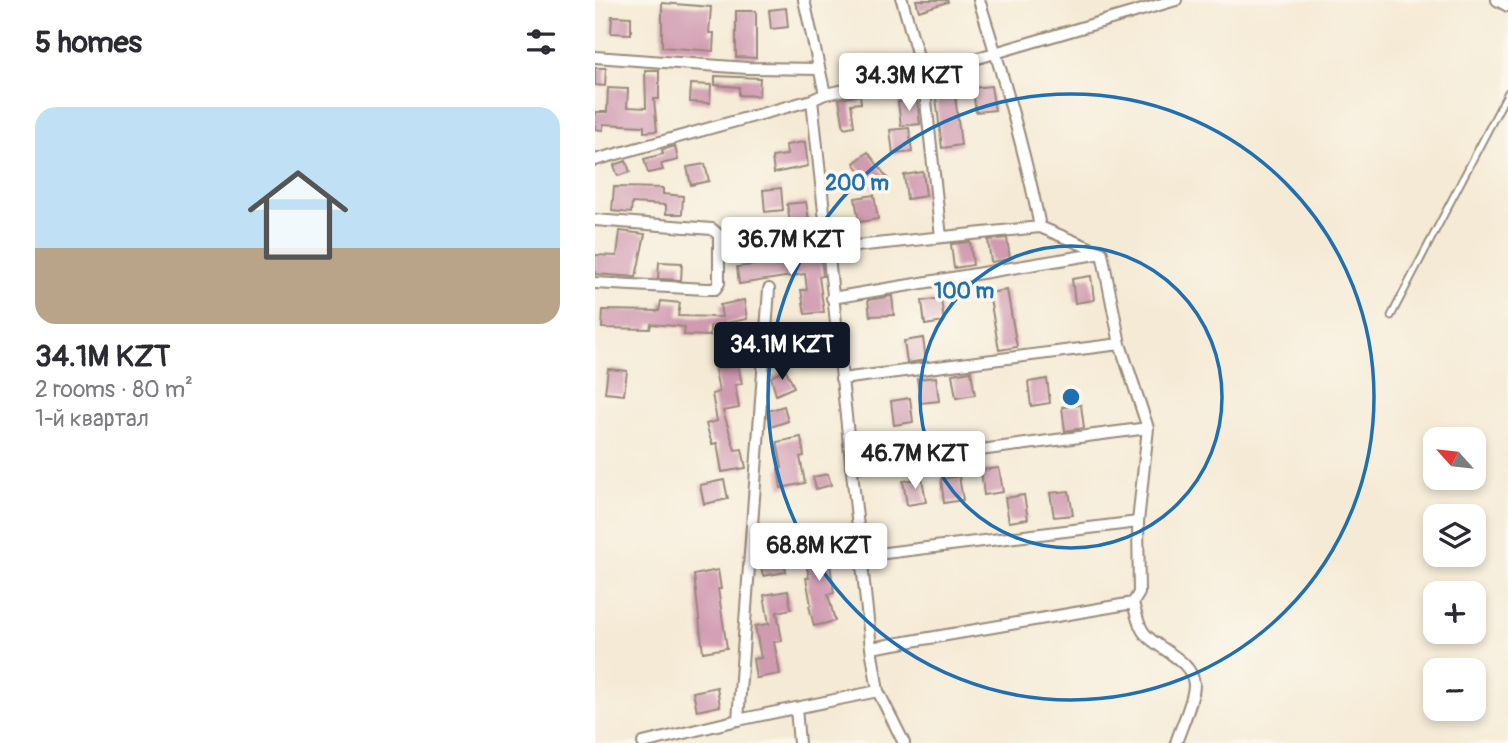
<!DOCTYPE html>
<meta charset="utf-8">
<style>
:root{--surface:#fff;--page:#f2f2f3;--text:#2b2b33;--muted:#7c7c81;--line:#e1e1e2;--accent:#111827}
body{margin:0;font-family:Pangolin,sans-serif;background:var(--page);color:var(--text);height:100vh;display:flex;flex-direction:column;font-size:26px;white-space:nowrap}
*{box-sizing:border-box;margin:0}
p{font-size:23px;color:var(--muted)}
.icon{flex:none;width:38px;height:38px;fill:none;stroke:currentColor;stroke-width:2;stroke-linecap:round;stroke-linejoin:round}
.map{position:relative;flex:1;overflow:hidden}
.drawer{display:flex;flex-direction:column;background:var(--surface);width:595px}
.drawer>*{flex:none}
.needle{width:46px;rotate:297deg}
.buttons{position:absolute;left:828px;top:427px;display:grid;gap:14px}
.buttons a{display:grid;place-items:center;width:63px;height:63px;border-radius:14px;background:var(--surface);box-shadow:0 4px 10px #0003;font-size:35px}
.price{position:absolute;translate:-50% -60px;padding:0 16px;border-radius:7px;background:#fff;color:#222;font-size:23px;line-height:46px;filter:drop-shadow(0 2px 4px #0008)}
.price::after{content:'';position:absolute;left:50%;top:42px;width:21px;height:16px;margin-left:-10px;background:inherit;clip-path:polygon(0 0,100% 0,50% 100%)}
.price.on{background:var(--accent);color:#fff}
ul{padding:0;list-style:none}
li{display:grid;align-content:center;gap:14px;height:371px;padding:0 35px}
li+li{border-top:2px solid var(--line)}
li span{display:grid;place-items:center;height:217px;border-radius:21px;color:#555}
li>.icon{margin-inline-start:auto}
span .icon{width:126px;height:126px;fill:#fffc;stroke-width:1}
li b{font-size:30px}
h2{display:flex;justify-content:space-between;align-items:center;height:84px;padding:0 35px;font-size:30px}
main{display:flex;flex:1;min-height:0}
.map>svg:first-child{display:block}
.building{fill:#d09ab0}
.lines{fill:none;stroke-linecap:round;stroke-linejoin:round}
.lane-casing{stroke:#988a7a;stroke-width:9}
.street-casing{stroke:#988a7a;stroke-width:14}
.lane{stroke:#fff;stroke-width:5}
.street{stroke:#fff;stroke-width:10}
.ring{fill:none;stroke:#1f6fb2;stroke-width:3.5}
.centre{fill:#1f6fb2;stroke:#fbf7ec;stroke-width:3.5}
.ring-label{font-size:21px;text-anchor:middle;font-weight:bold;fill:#1f6fb2;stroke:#fbf7ec;stroke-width:7;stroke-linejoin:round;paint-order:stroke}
</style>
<main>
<section class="drawer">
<h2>5 homes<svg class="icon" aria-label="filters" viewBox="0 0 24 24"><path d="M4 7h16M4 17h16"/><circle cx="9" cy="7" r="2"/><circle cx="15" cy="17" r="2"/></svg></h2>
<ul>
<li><span style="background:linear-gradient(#bfe0f5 65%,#b9a48a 0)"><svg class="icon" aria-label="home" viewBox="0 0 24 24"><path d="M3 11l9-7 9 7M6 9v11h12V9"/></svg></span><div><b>34.1M KZT</b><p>2 rooms · 80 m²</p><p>1-й квартал</p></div></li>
</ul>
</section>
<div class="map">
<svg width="913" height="743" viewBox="0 0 913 743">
<rect width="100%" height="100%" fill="#fbf7ec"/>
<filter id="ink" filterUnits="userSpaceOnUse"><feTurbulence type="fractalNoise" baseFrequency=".0143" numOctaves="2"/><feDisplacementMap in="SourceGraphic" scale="14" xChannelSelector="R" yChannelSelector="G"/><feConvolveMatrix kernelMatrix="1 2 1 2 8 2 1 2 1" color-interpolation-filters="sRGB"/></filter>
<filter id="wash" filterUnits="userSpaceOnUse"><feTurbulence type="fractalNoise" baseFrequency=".00686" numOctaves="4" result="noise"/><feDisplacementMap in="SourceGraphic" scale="28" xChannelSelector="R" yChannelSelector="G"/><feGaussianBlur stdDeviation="1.57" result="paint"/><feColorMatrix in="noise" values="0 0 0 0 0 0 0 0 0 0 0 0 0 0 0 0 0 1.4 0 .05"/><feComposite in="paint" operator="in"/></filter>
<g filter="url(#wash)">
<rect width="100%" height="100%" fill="#f5ead5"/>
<g id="blocks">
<path class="building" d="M321,0H352L353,2L324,11Z
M67,3L116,7L114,33H119L118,51L67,47Z
M191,8L193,27L176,29L174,10Z
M141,11H161V58L141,57Z
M17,16L36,17V34L16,33Z
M0,68H11L10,86L0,85Z
M50,70H64V99H59L62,131L49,132V126L8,124V130L0,129V112H12L13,88L33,89L32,107L51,108Z
M120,76L165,78L164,96L144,95V87L120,85Z
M96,84L116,85L115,103L95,102Z
M396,86L400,110L381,112L377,88Z
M359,87L366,145L347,148L340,89Z
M265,95L266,103L256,104L259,126L249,128L244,99Z
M322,100L325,124L306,126L303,102Z
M314,128L317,152L298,154L295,130Z
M210,142L213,166L179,173L177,157L192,155L191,145Z
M80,146L83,160L66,164L68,170L53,173L49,159L68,154L67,150Z
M273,152L293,179L279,190L259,163Z
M31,161L35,172L23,176L19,165Z
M110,164L114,181L96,185L92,167Z
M328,172L331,196L312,199L309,175Z
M19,187L68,188V194L88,196L87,214H71V205L37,203L36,213L17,211Z
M186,188L188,210L170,212L168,190Z
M279,195L283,219L264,222L260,198Z
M211,202L215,226L196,228L192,204Z
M144,221L145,227L175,223L179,247L160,250L158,234L132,238L130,223Z
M25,231L50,234L41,277L0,274V255L22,256Z
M412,238L415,259L396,262L393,240Z
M375,242L378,265L359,268L356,244Z
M225,252L228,276L224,277L229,312L210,314L206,290H212L210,274L144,284L142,267L175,263L174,261Z
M64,262L87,263L86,280L63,279Z
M496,276L499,300L480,303L477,279Z
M412,290L422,347L404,350L394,293Z
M297,296L299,315L275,316L273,300Z
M346,298L349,322L330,325L327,301Z
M149,300L152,319L115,326V336L89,335L90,327L56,324L55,329L7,328L8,310L64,311L66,301L85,303L83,316L127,317L125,305Z
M233,338L236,362L218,364L214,340Z
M328,338L331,360L312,363L309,341Z
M143,365L147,384L140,385L144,408L128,411L140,450L147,449L151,468L127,472L122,443L117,444L111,424L122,421L117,394L124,392L120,370Z
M13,369L32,371L29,395L10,393Z
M191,370L199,387L181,395L176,377Z
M376,371L380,395L361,398L357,374Z
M341,377L344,401L326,403L322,379Z
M452,379L455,403L436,406L433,382Z
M315,398L318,422L299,425L296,401Z
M486,405L489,428L470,431L467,407Z
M189,406L193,421L176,427L173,411Z
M206,437L209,456L205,457L210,483L186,488L183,469L187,468L182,442Z
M404,468L408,492L389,495L386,470Z
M233,474L236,485L221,489L218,477Z
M364,476L368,500L349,503L346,479Z
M327,478L331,502L312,505L308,481Z
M129,480L133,499L109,504L105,485Z
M474,491L478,515L459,517L455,493Z
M429,495L433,519L414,522L410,498Z
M188,527L192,546L187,547L191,572L168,576L164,557L169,556L164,531Z
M232,542L239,593L233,594L240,621L219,626L214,606L216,605L211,578H214L208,546Z
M123,570L126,589H123L132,648L108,652L99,575Z
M193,591L196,609L182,612L187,641L179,642L185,674L161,678L158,659L166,658L160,626L174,624L169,595Z
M122,687L125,706L102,711L98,692Z"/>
</g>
</g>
<g filter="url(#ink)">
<use href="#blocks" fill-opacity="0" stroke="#988a7a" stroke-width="2"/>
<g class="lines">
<defs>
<path id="lane" d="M796,316L913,92"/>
<path id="street" d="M209,0L230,94
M307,0L328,74L346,237
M902,0L913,6
M0,57L152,68L224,69
M217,100L276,648L283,691L309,743
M0,160L217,100L230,94L328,74L581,0
M0,220L117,229L124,235V283L120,289H111L0,283
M232,249L445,227
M237,298L507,253
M246,379L525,344
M256,467L553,428
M266,556L543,522
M538,603C541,613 543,626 550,634C564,650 598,660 599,685C599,700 586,727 581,743
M276,648L538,603L544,593L543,522L553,428L525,344L507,253L445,227C430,150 408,75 384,0
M201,708L204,743
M143,720L174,289
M48,743L143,720L283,691"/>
</defs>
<use href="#lane" class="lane-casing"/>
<use href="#street" class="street-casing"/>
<use href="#lane" class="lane"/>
<use href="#street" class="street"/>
</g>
</g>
<g class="ring">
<circle cx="476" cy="397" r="151"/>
<circle cx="476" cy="397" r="303"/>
</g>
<circle cx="476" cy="397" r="10" class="centre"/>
<g class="ring-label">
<text x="262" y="190">200 m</text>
<text x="369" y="298">100 m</text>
</g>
</svg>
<div class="buttons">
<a><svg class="needle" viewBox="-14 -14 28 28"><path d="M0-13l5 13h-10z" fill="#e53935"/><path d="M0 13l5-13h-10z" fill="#7c7c81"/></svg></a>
<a><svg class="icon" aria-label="layers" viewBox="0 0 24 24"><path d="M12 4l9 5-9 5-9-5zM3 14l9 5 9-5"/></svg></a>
<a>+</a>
<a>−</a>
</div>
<b class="price" style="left:314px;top:113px">34.3M KZT</b>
<b class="price" style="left:196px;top:277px">36.7M KZT</b>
<b class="price on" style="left:187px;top:382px">34.1M KZT</b>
<b class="price" style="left:320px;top:491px">46.7M KZT</b>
<b class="price" style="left:224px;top:583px">68.8M KZT</b>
</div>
</main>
